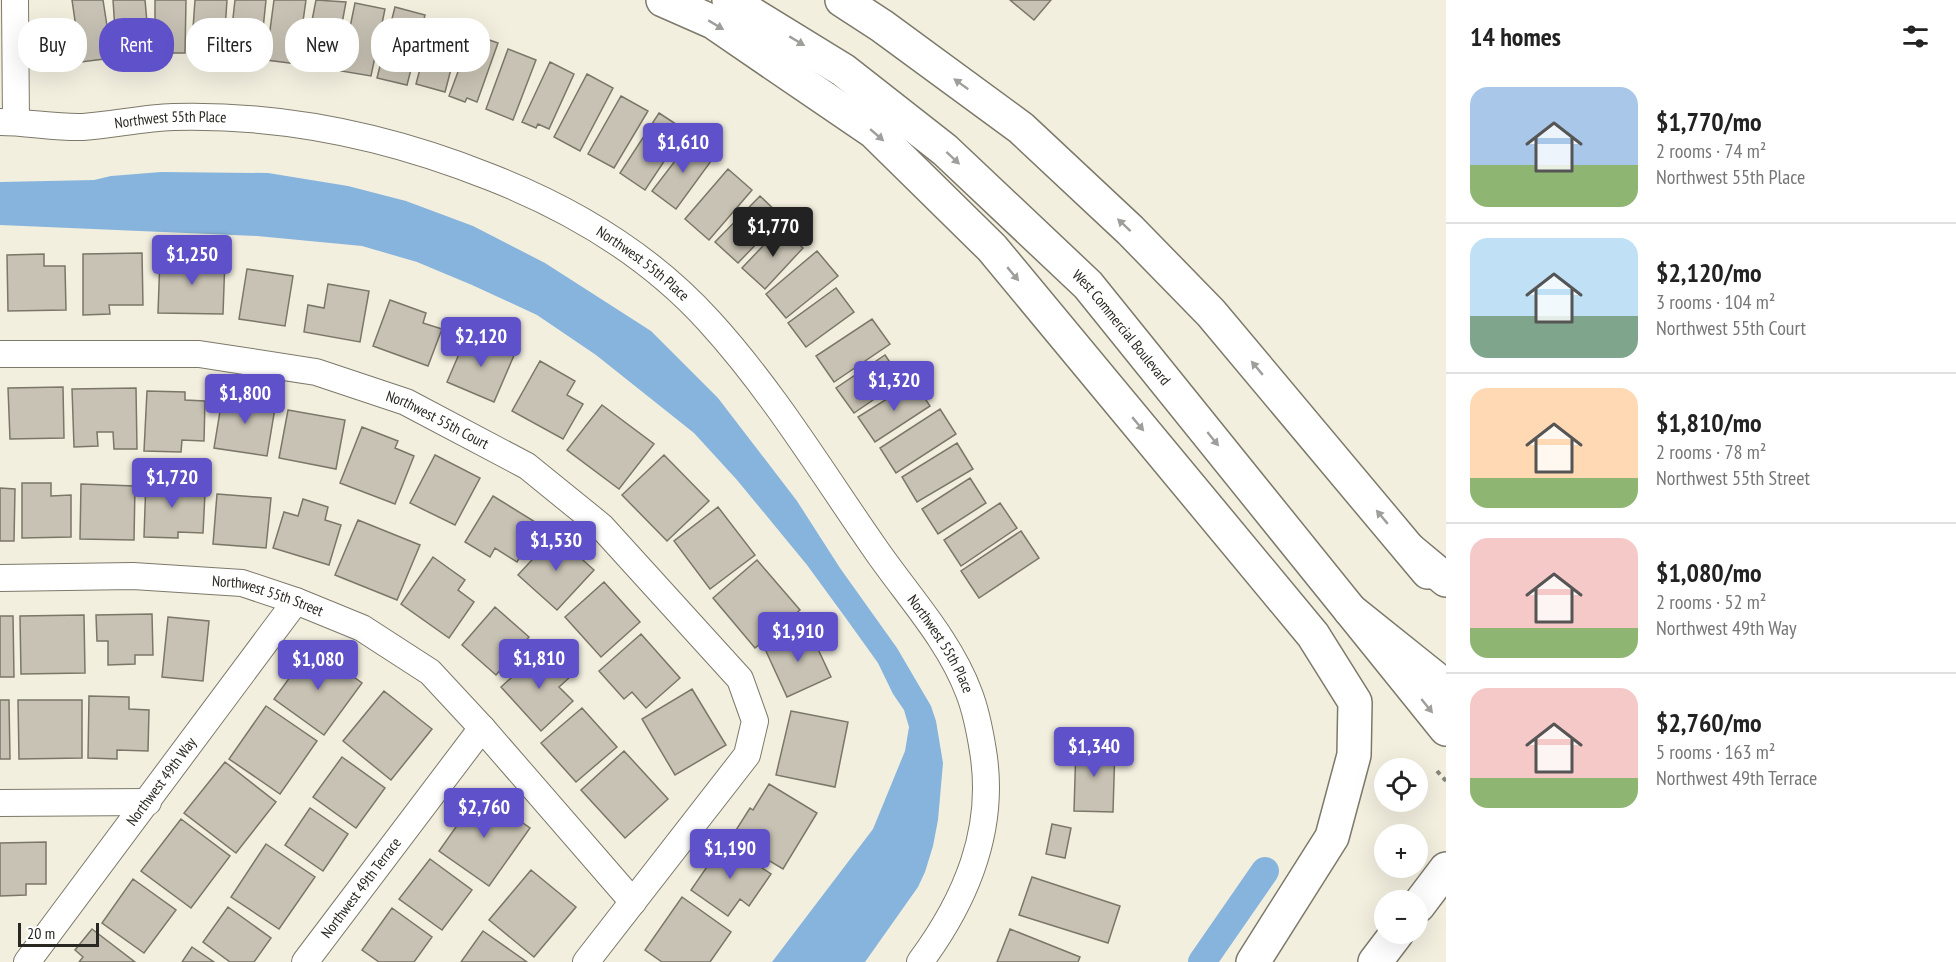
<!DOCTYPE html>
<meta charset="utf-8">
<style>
:root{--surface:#fff;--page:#f6f6f6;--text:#222;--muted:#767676;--line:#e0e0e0;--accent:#5f51c9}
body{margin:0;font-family:"PT Sans Narrow",sans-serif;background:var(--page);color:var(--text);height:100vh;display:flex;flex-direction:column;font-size:22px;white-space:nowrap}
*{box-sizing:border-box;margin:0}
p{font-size:20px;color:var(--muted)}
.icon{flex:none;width:33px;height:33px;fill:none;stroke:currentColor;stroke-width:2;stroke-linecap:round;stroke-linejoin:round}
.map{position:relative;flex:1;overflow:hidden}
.drawer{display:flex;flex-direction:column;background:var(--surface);width:510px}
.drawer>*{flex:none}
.guide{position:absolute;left:18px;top:18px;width:570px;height:54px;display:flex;gap:12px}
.fabs{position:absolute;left:1374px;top:758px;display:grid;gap:12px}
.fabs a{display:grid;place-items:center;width:54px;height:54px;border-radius:50%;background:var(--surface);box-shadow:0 6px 24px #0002;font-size:30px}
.scale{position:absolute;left:18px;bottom:15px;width:81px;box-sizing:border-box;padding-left:6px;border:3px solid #292721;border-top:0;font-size:16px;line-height:21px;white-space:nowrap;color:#292721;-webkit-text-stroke:4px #fff;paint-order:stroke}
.price{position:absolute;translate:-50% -51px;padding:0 14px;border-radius:6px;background:var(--accent);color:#fff;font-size:20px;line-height:39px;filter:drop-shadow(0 2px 3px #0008)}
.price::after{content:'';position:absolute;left:50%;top:36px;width:18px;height:14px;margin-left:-9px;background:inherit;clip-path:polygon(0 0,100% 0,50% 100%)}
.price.active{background:#222;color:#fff}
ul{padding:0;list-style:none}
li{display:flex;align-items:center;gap:18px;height:150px;padding:0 24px}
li+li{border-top:2px solid var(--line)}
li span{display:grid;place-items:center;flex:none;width:168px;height:120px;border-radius:18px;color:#555}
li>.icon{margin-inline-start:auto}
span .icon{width:72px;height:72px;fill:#fffc;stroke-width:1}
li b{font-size:26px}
h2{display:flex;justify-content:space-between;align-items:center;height:72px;padding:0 24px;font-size:26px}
.pill{padding:0 21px;border-radius:24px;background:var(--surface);box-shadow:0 6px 24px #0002;font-size:21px;line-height:54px}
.pill.active{background:var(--accent);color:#fff}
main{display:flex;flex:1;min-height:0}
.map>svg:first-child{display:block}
.water{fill:#87b4dc}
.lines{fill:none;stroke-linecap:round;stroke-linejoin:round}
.canal{stroke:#87b4dc;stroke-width:28}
.building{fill:#c7c2b3;stroke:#7b7768;stroke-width:1.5}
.minor-casing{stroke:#7d796a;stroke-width:28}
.trunk-casing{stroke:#7d796a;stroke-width:36}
.motorway-casing{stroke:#7d796a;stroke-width:36}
.path{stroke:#868378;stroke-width:4;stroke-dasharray:4.5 4.5;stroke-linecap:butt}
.minor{stroke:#fff;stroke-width:26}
.trunk{stroke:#fff;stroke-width:33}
.motorway{stroke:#fff;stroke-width:33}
.oneway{fill:#9f9e9b}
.labels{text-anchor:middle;stroke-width:5;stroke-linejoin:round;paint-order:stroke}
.street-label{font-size:15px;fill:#292721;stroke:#fff}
</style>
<main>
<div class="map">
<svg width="1446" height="962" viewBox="0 0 1446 962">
<rect width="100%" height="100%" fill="#f3efdf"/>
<path class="water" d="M161,172L268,173L348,186L406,201L473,226L545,263L651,331L718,398L797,501L840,568L897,648L931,706L936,721L943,763L938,820L933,846L925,872L918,887L865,962H772L873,829L905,751L909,727L904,710L893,694L878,663L845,617L807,565L737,480L694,433L596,355L537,315L472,285L417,262L362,246L257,236L0,225V182L94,180L111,176Z"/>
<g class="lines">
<path class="canal" d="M1202,962L1265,871"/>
</g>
<path class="building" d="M72,0H103L112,58L81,62Z
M113,0H145L150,56L117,59Z
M155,0H186L185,53H155Z
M195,0H227L223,59L191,57Z
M235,0H266L260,58L229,54Z
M274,0H306L297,64L266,60Z
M316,0L346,2L334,67L304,61Z
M1010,0H1051L1034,20Z
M355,3L385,9L371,76L341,71Z
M395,7L425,15L407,85L377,78Z
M430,31L459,39L445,92L416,84Z
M472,34L498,43L477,102L467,98L465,102L449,96Z
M508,49L536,60L513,120L486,109Z
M550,62L574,74L549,129L538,124L536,128L522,122Z
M587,74L613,88L580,151L554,137Z
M621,96L648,111L614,168L588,154Z
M659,113L685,130L645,190L620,173Z
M691,140L714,157L676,209L652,191Z
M728,169L752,190L709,240L685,219Z
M760,196L782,217L738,263L715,242Z
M781,227L803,248L765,289L742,268Z
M817,251L838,276L786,318L766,294Z
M142,253L143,305H109L110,314L83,315V254Z
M44,254V266H65L66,310L8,311L7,255Z
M160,257L225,258L223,314L158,313Z
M247,269L293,276L285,326L239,319Z
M328,284L369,291L360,342L304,332L308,305L324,308Z
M836,288L854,312L806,347L788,323Z
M390,300L426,313L423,323L442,329L428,366L373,346Z
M872,319L890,344L834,382L816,356Z
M468,333L515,353L494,402L447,382Z
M885,355L902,380L854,413L836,388Z
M540,361L575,381L567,395L583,404L563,439L512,411Z
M914,382L930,406L875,442L858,417Z
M63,387L64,438L10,439L8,388Z
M136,388L137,449H114L113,432H97L98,446L74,447L72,389Z
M147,391L185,392V400L205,401L204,441L182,440L181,452L144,451Z
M223,393L276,402L267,456L214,448Z
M602,405L654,444L619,489L567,450Z
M940,409L956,434L896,473L880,448Z
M288,410L345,420L336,469L279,458Z
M362,427L398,441L395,448L414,456L395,504L340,483Z
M957,443L973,469L917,502L902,477Z
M435,455L480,478L455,525L410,503Z
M664,455L709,501L667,541L622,495Z
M970,478L986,503L938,534L922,509Z
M146,479L183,480V492L205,493L203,533L178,532V538L144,537Z
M22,483H51V496L71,495V537L22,538Z
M81,484L135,486L134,540L80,539Z
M0,488L15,489L14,541H0Z
M217,494L271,498L266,548L213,544Z
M493,496L540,525L517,562L495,548L490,557L465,542Z
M303,499L328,507L325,520L341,525L329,565L273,548L284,512L298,516Z
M1000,503L1017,528L961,566L944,540Z
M718,507L755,555L710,589L674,541Z
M358,520L420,545L397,600L335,575Z
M1021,531L1039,558L979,598L961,571Z
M555,535L594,570L557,610L518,575Z
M433,557L465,580L458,590L474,602L449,638L401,604Z
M757,560L800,610L755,648L713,598Z
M604,582L640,622L601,657L565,617Z
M495,607L529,637L496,675L462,645Z
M152,614L153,655H135V664L108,665V641H97L96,615Z
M84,615L85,673L21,674L20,616Z
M0,616H13L14,677H0Z
M168,617L209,621L203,681L162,677Z
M809,630L831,677L787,697L765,649Z
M641,634L680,678L646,708L632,692L624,699L599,671Z
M312,647L362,683L324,735L274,699Z
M543,649L570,677L559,687L573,701L541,731L501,687Z
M692,689L726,745L675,775L642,719Z
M384,691L432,729L391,780L343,741Z
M89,696L129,697V709L149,710L148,751L117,750V759L88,758Z
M0,700H9L10,759H0Z
M18,700H82V758L19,759Z
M266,706L317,741L280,794L229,759Z
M582,708L617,747L576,782L541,743Z
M791,711L848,722L835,787L776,775Z
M1076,745L1115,746L1113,812L1074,811Z
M624,751L668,799L625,838L581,790Z
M342,757L385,788L356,828L313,797Z
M225,762L276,802L236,853L184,813Z
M769,784L817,813L783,869L731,838L750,808L753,810Z
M480,793L530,828L489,886L439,851Z
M310,808L348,834L323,871L285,845Z
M181,819L230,856L191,908L141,871Z
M1052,824L1071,828L1065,858L1046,854Z
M46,842V884H26V895L0,896V843Z
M724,842L771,874L749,906L740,899L728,916L691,890Z
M266,844L315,877L279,929L231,897Z
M430,859L472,890L442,930L399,899Z
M531,870L576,907L534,957L489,920Z
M1032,877L1120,906L1108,943L1019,915Z
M133,879L176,910L144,953L102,923Z
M682,897L731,932L710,962H662L645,950Z
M228,907L271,938L254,962H230L203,942Z
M392,908L432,937L414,962H379L362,950Z
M92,929L135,962H79L83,957L75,950Z
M1010,929L1080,957L1078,962H997Z
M483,931L527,962H461Z
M192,947L214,962H182Z"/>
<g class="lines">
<defs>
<g id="minor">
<path d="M15,0L16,122"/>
<path id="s1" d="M0,122C27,122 56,128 83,127C113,125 143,118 173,117C282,114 390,137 490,177C572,209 650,256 709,321C772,390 821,471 874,547C906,594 949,639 969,693C976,711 980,732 983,751C996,830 966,900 920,962"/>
<path id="s2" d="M0,354H199L316,372L406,402L527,466L601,526L740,679L755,721L747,755L586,962"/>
<path id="s3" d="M0,578L133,576L242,583L296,601L362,628L430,672L482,728L633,902"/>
<path d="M0,803L148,802"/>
<path id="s4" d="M27,962L296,601"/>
<path id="s5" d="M305,962L482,728"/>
</g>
<g id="trunk">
<path id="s6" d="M729,0L843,70L945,150L1088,285L1446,729"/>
<path d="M842,0L882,26L1021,128L1130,230L1211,313L1428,572"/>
</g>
<path id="motorway" d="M663,0L713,22L874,132L992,248L1313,635L1355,702L1354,755L1332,837L1253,962
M1410,550L1446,580
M1350,610L1446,687
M1418,906L1446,869
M1375,962L1397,933"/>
</defs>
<use href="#minor" class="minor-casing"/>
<use href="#trunk" class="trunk-casing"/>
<use href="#motorway" class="motorway-casing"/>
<path class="path" d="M1437,771L1446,781"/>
<use href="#minor" class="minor"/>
<use href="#trunk" class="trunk"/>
<use href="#motorway" class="motorway"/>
</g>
<defs><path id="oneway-solid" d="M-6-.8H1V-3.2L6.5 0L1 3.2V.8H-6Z" transform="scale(1.5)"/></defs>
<g class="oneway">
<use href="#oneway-solid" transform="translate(716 25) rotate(31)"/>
<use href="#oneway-solid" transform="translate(797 41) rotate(31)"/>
<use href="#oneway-solid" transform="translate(961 84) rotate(-144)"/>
<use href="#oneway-solid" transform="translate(877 135) rotate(41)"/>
<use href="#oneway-solid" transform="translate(953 158) rotate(43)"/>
<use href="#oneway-solid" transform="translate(1124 225) rotate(-137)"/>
<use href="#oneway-solid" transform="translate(1013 274) rotate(50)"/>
<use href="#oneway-solid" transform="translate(1257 368) rotate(-130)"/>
<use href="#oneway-solid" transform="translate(1138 424) rotate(50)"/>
<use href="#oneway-solid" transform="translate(1213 439) rotate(51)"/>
<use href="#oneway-solid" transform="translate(1382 517) rotate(-130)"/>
<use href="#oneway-solid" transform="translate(1427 706) rotate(51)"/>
</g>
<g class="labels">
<g class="street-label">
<text dy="5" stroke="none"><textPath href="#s1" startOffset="171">Northwest 55th Place</textPath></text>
<text dy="5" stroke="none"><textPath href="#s1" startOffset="675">Northwest 55th Place</textPath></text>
<text dy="5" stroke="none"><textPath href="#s6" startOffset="514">West Commercial Boulevard</textPath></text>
<text dy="5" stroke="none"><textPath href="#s2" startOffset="448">Northwest 55th Court</textPath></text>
<text dy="5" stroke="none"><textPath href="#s3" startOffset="270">Northwest 55th Street</textPath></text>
<text dy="5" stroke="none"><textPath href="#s1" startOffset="1161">Northwest 55th Place</textPath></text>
<text dy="5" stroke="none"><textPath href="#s4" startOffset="225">Northwest 49th Way</textPath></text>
<text dy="5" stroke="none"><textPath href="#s5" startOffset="93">Northwest 49th Terrace</textPath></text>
</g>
</g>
</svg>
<div class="fabs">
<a><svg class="icon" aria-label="locate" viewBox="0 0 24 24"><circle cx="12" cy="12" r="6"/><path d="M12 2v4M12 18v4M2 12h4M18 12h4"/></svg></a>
<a>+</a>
<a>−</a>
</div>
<div class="scale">20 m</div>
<b class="price" style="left:683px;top:174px">$1,610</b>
<b class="price active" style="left:773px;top:258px">$1,770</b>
<b class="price" style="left:192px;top:286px">$1,250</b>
<b class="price" style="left:481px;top:368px">$2,120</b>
<b class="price" style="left:894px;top:412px">$1,320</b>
<b class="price" style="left:245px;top:425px">$1,800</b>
<b class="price" style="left:172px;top:509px">$1,720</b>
<b class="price" style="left:556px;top:572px">$1,530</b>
<b class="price" style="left:798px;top:663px">$1,910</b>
<b class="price" style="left:539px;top:690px">$1,810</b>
<b class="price" style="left:318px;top:691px">$1,080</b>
<b class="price" style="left:1094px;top:778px">$1,340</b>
<b class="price" style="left:484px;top:839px">$2,760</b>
<b class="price" style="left:730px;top:880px">$1,190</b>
<div class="guide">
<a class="pill">Buy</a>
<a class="pill active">Rent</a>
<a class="pill">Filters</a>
<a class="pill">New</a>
<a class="pill">Apartment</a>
</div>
</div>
<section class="drawer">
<h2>14 homes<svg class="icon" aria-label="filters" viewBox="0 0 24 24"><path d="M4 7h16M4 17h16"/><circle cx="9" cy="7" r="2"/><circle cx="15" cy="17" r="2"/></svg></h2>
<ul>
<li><span style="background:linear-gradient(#a9c7e8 65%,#8fb573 0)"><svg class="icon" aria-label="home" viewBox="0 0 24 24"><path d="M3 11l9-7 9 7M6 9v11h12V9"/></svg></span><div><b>$1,770/mo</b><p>2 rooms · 74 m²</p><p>Northwest 55th Place</p></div></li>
<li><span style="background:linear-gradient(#bfe0f5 65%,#7fa58c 0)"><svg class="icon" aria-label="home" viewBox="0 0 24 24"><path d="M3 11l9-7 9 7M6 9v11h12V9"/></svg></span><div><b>$2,120/mo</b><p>3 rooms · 104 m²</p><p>Northwest 55th Court</p></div></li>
<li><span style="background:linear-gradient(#ffd9b3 75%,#8fb573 0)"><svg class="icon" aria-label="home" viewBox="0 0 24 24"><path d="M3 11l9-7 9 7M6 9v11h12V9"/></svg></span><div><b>$1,810/mo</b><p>2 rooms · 78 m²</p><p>Northwest 55th Street</p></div></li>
<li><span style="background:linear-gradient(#f6c9c9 75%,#8fb573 0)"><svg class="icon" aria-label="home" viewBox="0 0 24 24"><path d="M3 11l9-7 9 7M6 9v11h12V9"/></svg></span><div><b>$1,080/mo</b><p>2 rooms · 52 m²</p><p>Northwest 49th Way</p></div></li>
<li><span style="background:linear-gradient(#f6c9c9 75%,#8fb573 0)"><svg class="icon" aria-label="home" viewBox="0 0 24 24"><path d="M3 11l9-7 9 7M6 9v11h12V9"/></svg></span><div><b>$2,760/mo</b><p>5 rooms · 163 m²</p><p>Northwest 49th Terrace</p></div></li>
</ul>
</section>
</main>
